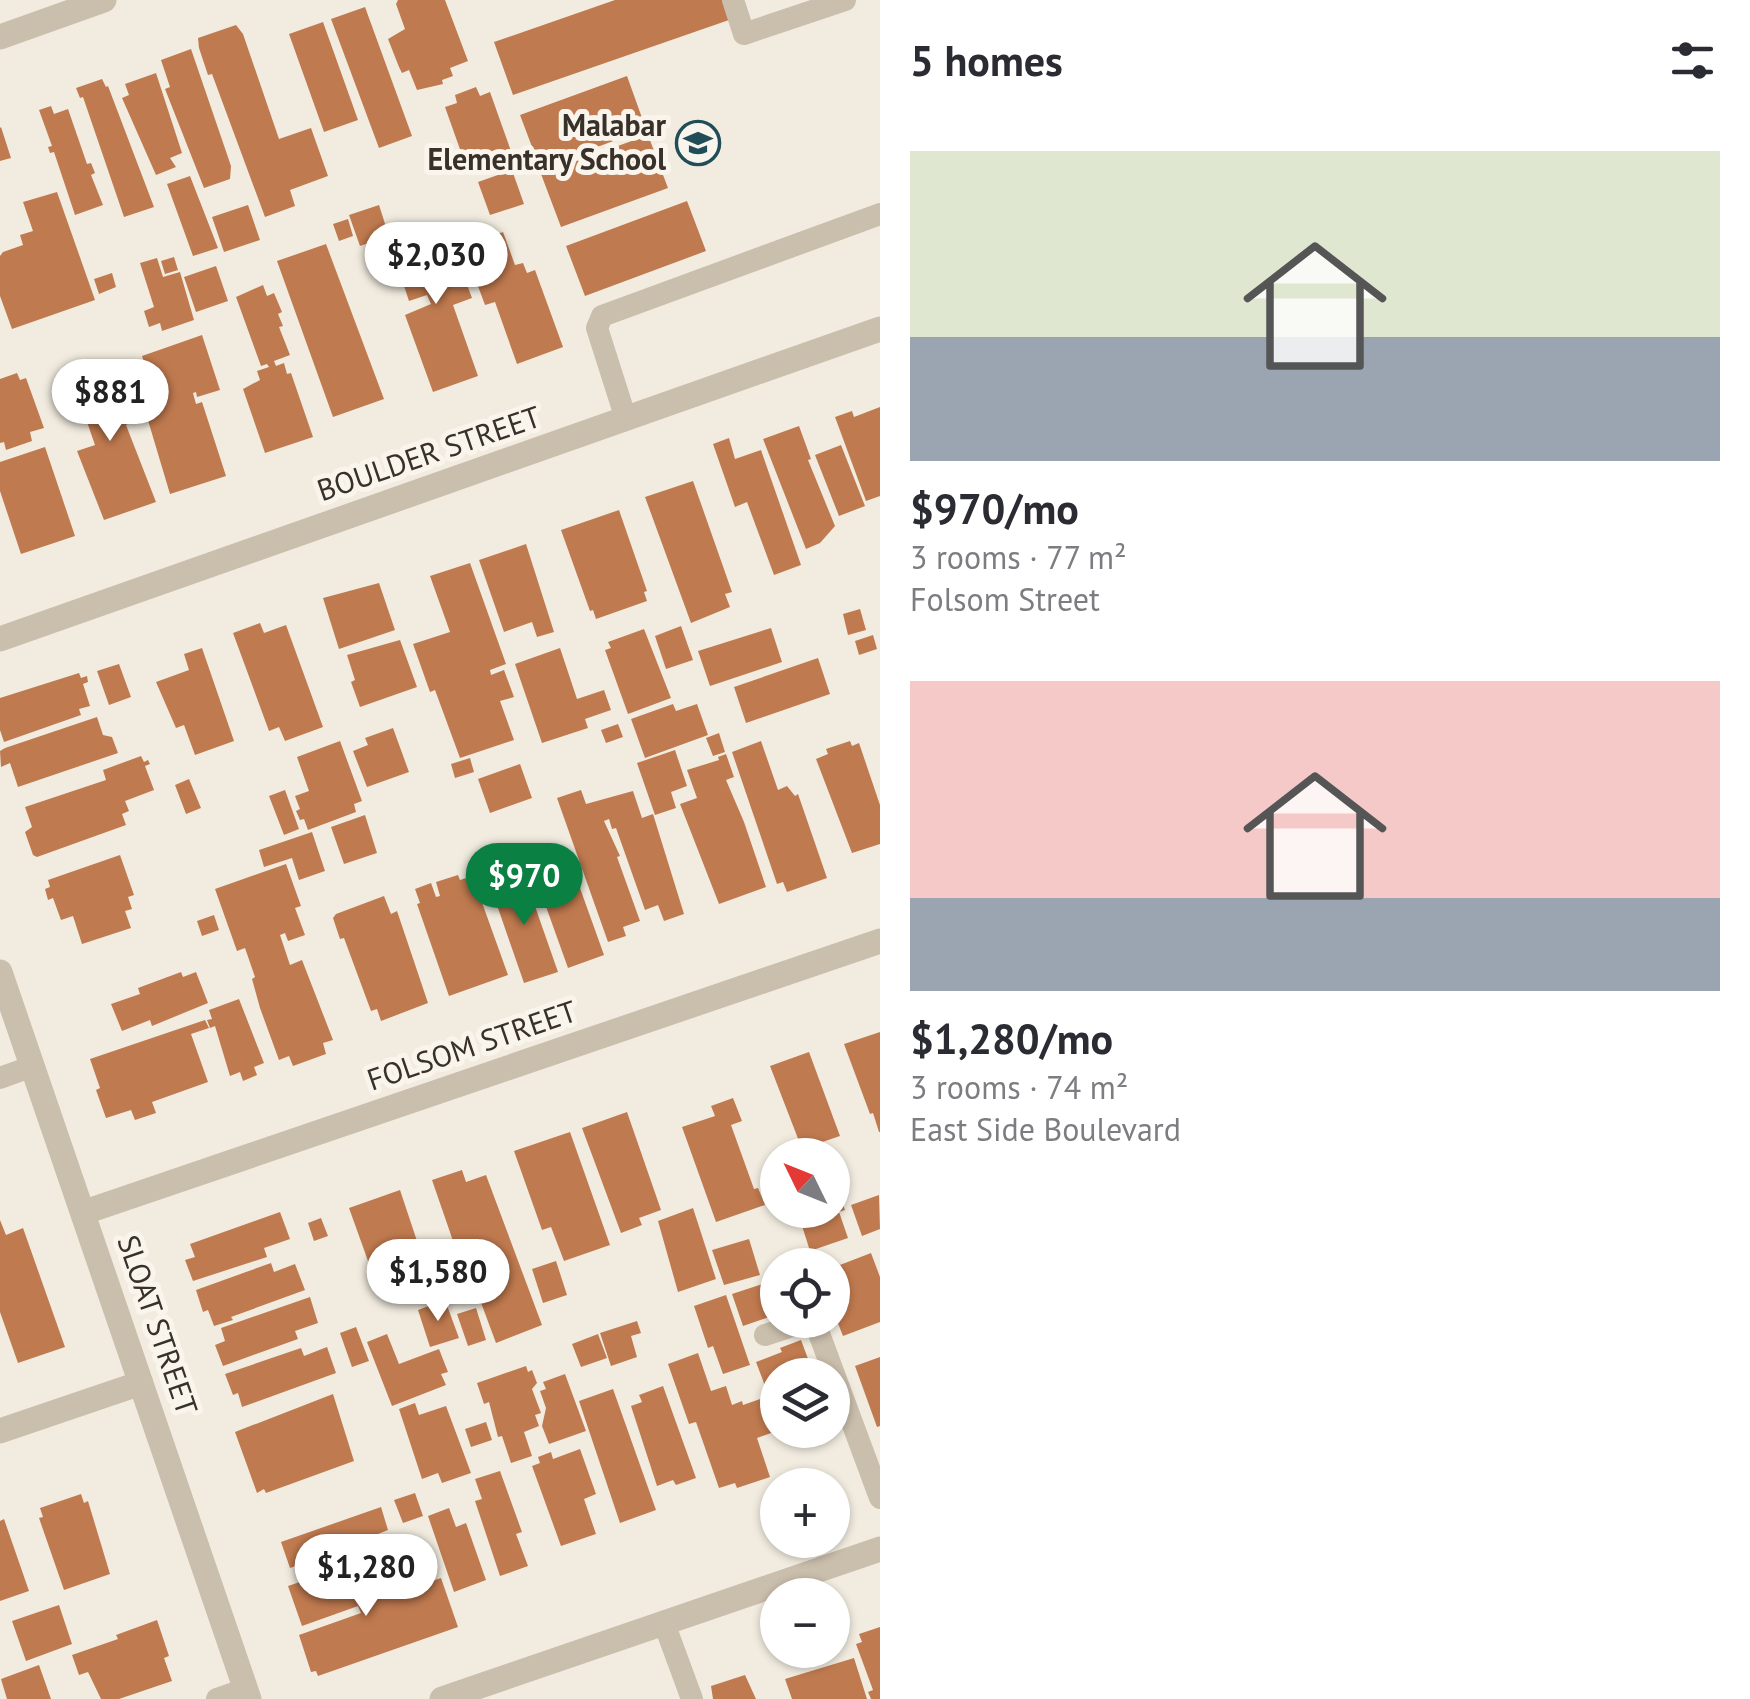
<!DOCTYPE html>
<meta charset="utf-8">
<style>
:root{--surface:#fff;--page:#f7f7f7;--text:#2b2b33;--muted:#7c7c81;--accent:#0b8043}
body{margin:0;font-family:"PT Sans",sans-serif;background:var(--page);color:var(--text);height:100vh;display:flex;flex-direction:column;font-size:38px;white-space:nowrap}
*{box-sizing:border-box;margin:0}
p{font-size:32px;color:var(--muted)}
.icon{flex:none;width:55px;height:55px;fill:none;stroke:currentColor;stroke-width:2;stroke-linecap:round;stroke-linejoin:round}
.map{position:relative;flex:1;overflow:hidden}
.drawer{display:flex;flex-direction:column;background:var(--surface);width:870px}
.drawer>*{flex:none}
.needle{width:65px;rotate:313deg}
.fabs{position:absolute;left:760px;top:1138px;display:grid;gap:20px}
.fabs a{display:grid;place-items:center;width:90px;height:90px;border-radius:50%;background:var(--surface);box-shadow:0 2px 8px #0004;font-size:50px}
.price{position:absolute;translate:-50% -85px;padding:0 22px;border-radius:35px;background:#fff;color:#222;font-size:32px;line-height:65px;filter:drop-shadow(0 2px 5px #0008)}
.price::after{content:'';position:absolute;left:50%;top:60px;width:30px;height:22px;margin-left:-15px;background:inherit;clip-path:polygon(0 0,100% 0,50% 100%)}
.price.current{background:var(--accent);color:#fff}
ul{padding:0;list-style:none}
li{display:grid;align-content:center;gap:20px;height:530px;padding:0 30px}
li span{display:grid;place-items:center;height:310px;border-radius:0px;color:#555}
li>.icon{margin-inline-start:auto}
span .icon{width:180px;height:180px;fill:#fffc;stroke-width:1}
li b{font-size:42px}
h2{display:flex;justify-content:space-between;align-items:center;height:120px;padding:0 30px;font-size:42px}
main{display:flex;flex:1;min-height:0}
.map>svg:first-child{display:block}
.building{fill:#c07a4f}
.lines{fill:none;stroke-linecap:round;stroke-linejoin:round}
.service{stroke:#cabeac;stroke-width:22}
.minor{stroke:#cabeac;stroke-width:25}
.labels{text-anchor:middle;stroke-width:10;stroke-linejoin:round;paint-order:stroke}
.poi-label{font-size:30px;font-weight:bold;fill:#38312a;stroke:#faf5ec;text-anchor:end}
.street-label{font-size:30px;fill:#38312a;stroke:#faf5ec}
</style>
<main>
<div class="map">
<svg width="880" height="1699" viewBox="0 0 880 1699">
<rect width="100%" height="100%" fill="#f2ece0"/>
<path class="building" d="M398,0H445L468,61L450,68L453,76L442,80L443,84L417,90L409,70L402,73L399,67L388,39L405,29L396,4Z
M615,0H722L729,20L513,95L494,42Z
M365,7L412,136L379,148L331,19Z
M323,22L358,120L324,132L289,34Z
M236,25L243,34L279,139L311,128L328,176L290,190L295,206L265,217L212,74L208,75L199,48L198,38Z
M191,49L231,166L230,179L204,188L165,89L170,87L161,60Z
M156,73L182,153L170,158L176,167L156,175L122,98L129,95L125,84Z
M627,76L646,129L540,168L520,115Z
M102,79L106,87L108,86L154,207L124,217L83,97L80,98L76,88Z
M476,87L480,96L490,92L512,154L467,169L445,107L457,103L455,95Z
M51,106L54,114L68,109L87,164L91,163L95,173L91,175L103,205L75,215L54,152L50,153L48,147L52,146L39,110Z
M1,127L11,158L0,161V128Z
M648,135L668,188L561,227L541,174Z
M512,170L524,204L490,215L478,182Z
M190,176L218,248L193,256L167,184Z
M57,192L95,300L12,329L0,296V256L3,252L23,245L20,235L33,231L23,202Z
M687,201L706,251L585,296L566,246Z
M248,205L260,240L224,252L212,217Z
M379,205L389,236L360,246L349,215Z
M348,219L353,236L339,241L333,224Z
M442,226L462,283L466,282L472,298L453,305L478,376L433,392L405,315L431,304L427,295L409,301L390,244Z
M503,232L515,265L523,263L527,273L535,270L563,347L517,364L495,302L485,305L463,246Z
M326,244L384,399L333,417L277,261Z
M174,257L178,270L165,274L161,261Z
M157,258L163,277L180,272L194,320L162,331L160,323L149,327L144,311L154,307L140,263Z
M216,266L228,301L196,312L184,277Z
M112,273L116,287L99,294L94,279Z
M263,285L267,296L274,293L282,312L278,314L283,326L279,327L290,355L274,361L276,366L284,363L287,374L291,373L313,437L265,453L243,389L260,380L257,371L269,367L267,364L261,366L236,297Z
M202,335L220,390L197,397L196,392L193,393L196,404L202,402L226,476L170,494L133,370L145,366L142,356Z
M109,359L131,422L126,425L156,502L104,520L77,451L95,445L70,373Z
M17,373L20,380L26,378L44,428L30,432L32,441L6,450L4,442L0,443V379Z
M880,407V496L866,501L835,417L852,411L854,417Z
M799,426L811,459L808,460L835,526L820,543L806,549L763,439Z
M729,438L735,459L761,450L801,565L774,575L747,502L735,507L713,444Z
M841,445L865,506L839,516L815,455Z
M45,447L75,536L21,554L0,491V462Z
M693,481L732,592L725,594L730,607L691,623L645,497Z
M619,510L647,591L644,592L647,601L596,619L593,610L590,611L561,530Z
M526,544L554,632L537,637L532,622L504,632L479,560Z
M470,563L506,664L490,670L491,675L504,670L514,697L500,701L514,740L460,758L435,690L430,692L413,644L450,632L430,576Z
M379,583L395,630L339,649L323,598Z
M860,609L866,630L848,635L843,614Z
M260,623L264,633L286,625L323,727L285,741L279,727L269,731L233,633Z
M681,626L693,660L666,669L655,636Z
M771,628L782,662L710,686L698,651Z
M644,629L671,698L628,714L605,650L611,648L608,642Z
M873,635L877,649L859,655L855,641Z
M400,640L417,687L360,707L351,682L355,680L347,655Z
M202,648L234,741L195,755L184,725L176,728L156,682L189,670L184,654Z
M560,648L577,699L604,690L611,710L585,719L588,728L542,743L515,664Z
M818,658L830,694L746,723L734,687Z
M119,664L131,697L109,705L97,671Z
M79,673L81,678L87,676L88,682L83,684L90,706L79,709L81,715L4,742L0,730V698Z
M673,704L676,711L697,704L708,735L645,758L631,719Z
M97,717L103,735L112,737L118,753L18,787L10,763L1,767L0,751L5,748Z
M618,724L623,737L606,743L601,730Z
M393,728L409,772L367,787L353,751L368,745L365,738Z
M719,733L725,752L713,756L706,738Z
M340,741L362,801L354,804L356,812L308,830L304,819L300,820L296,811L300,809L295,796L309,791L297,757Z
M761,741L778,790L787,786L795,796L798,794L827,878L787,892L783,882L777,884L732,752Z
M850,741L852,746L859,743L880,805V844L852,853L816,759L828,754L826,749Z
M675,750L687,786L671,792L676,808L655,815L637,763Z
M726,754L734,777L726,780L744,822L766,887L719,904L680,804L697,798L687,770L719,760L718,757Z
M141,756L144,762L148,760L150,764L145,766L154,790L125,801L129,811L122,814L126,825L37,857L33,855L25,832L32,827L25,807L106,780L103,770Z
M470,758L474,772L455,778L451,764Z
M520,764L532,798L490,813L478,779Z
M189,779L201,808L186,814L175,785Z
M285,790L299,829L284,835L269,796Z
M581,790L586,804L633,791L642,818L653,814L684,914L664,921L658,905L645,910L616,828L612,829L609,819L604,821L620,856L617,857L640,921L623,927L626,936L608,942L557,798Z
M365,815L377,853L344,864L331,827Z
M312,832L325,871L299,880L292,858L264,867L259,850Z
M566,849L604,955L568,968L530,862Z
M120,855L134,895L128,897L132,909L125,911L131,928L82,944L73,916L61,920L53,898L48,900L45,889L50,887L48,880Z
M286,864L301,906L295,908L305,935L288,941L285,933L280,935L290,965L302,960L333,1040L323,1043L326,1054L293,1066L289,1056L279,1060L260,1008L252,979L255,977L245,948L237,951L215,889Z
M523,872L558,972L524,983L490,885Z
M458,875L460,880L469,877L472,885L475,883L508,975L449,996L417,904L420,903L415,889L431,883L436,897L440,896L436,882Z
M384,896L391,914L397,911L428,1003L381,1021L377,1009L371,1011L344,938L340,939L333,918L336,914Z
M214,915L219,930L202,936L197,921Z
M181,972L183,977L196,972L208,1003L152,1026L150,1020L122,1031L111,1004L140,994L138,988Z
M239,999L264,1063L254,1067L257,1075L243,1081L240,1072L230,1076L215,1026L210,1028L207,1020L212,1019L209,1010Z
M205,1020L209,1028L191,1034L208,1082L152,1102L156,1113L135,1120L131,1110L106,1118L96,1090L100,1088L90,1059Z
M880,1032V1132H879L873,1113L870,1114L844,1044Z
M809,1052L840,1136L802,1149L770,1066Z
M733,1098L742,1121L731,1125L754,1189L758,1188L765,1205L716,1222L682,1127L715,1116L711,1106Z
M627,1112L661,1210L639,1218L642,1225L621,1233L582,1128Z
M570,1132L610,1245L564,1261L551,1227L542,1230L514,1151Z
M462,1170L466,1182L486,1175L542,1325L496,1343L467,1265L462,1267L432,1180Z
M837,1188L845,1210L839,1212L848,1238L810,1251L797,1210H832V1190Z
M400,1190L434,1292L404,1303L395,1280L377,1286L349,1208Z
M879,1195L880,1229L862,1236L851,1205Z
M693,1208L716,1279L678,1292L658,1221Z
M280,1212L290,1239L264,1248L267,1257L193,1281L185,1260L195,1257L190,1244Z
M321,1218L328,1236L314,1241L308,1223Z
M0,1220L6,1235L23,1228L65,1347L18,1363L0,1312Z
M749,1239L760,1275L724,1285L712,1250Z
M871,1253L880,1277V1322L843,1336L832,1308V1268Z
M556,1261L567,1295L543,1303L532,1269Z
M271,1263L274,1272L295,1264L305,1290L231,1317L233,1320L214,1326L208,1310L203,1312L196,1290Z
M778,1279V1314L743,1326L732,1294Z
M726,1295L750,1365L723,1374L713,1346L708,1348L694,1306Z
M310,1297L318,1323L295,1331L298,1339L223,1366L215,1345L225,1341L221,1328Z
M445,1300L459,1338L430,1347L418,1310Z
M476,1308L486,1340L468,1346L457,1314Z
M637,1321L641,1333L631,1336L637,1357L611,1366L600,1333Z
M356,1327L369,1361L352,1367L340,1333Z
M387,1334L399,1364L439,1349L448,1372L441,1374L446,1385L392,1406L367,1342Z
M598,1334L607,1358L581,1367L572,1344Z
M801,1340L814,1375H778L777,1418L756,1362L782,1352L780,1348Z
M327,1347L336,1373L242,1407L238,1393L233,1395L225,1374L301,1348L304,1356Z
M698,1353L711,1391L726,1386L732,1405L742,1401L743,1405L763,1398L774,1432L757,1438L770,1477L737,1488L735,1483L719,1488L696,1422L689,1424L668,1364Z
M880,1357V1426L877,1427L855,1366Z
M526,1366L528,1372L532,1370L537,1383L532,1389L541,1413L535,1415L539,1426L524,1432L532,1456L511,1463L502,1436L498,1437L489,1402L484,1404L477,1383Z
M565,1374L586,1431L549,1444L542,1426L546,1408L540,1391L546,1389L543,1382Z
M663,1386L696,1478L676,1485L673,1480L657,1486L631,1406L642,1402L639,1395Z
M613,1389L656,1510L620,1523L579,1401Z
M333,1394L354,1461L266,1493L264,1489L257,1493L235,1432Z
M415,1403L419,1415L446,1406L471,1473L442,1483L438,1473L422,1479L399,1409Z
M486,1422L492,1440L471,1447L465,1429Z
M782,1430H828L829,1433L799,1444L796,1436L785,1440Z
M580,1449L596,1494L584,1499L596,1534L561,1546L532,1466L540,1463L538,1457L551,1452L553,1459Z
M500,1471L522,1532L516,1534L528,1566L500,1576L475,1501L482,1499L475,1479Z
M415,1493L423,1516L403,1523L394,1500Z
M81,1494L84,1503L88,1501L110,1574L64,1590L39,1518L43,1517L40,1508Z
M381,1507L388,1530L373,1536L378,1550L303,1576L299,1565L290,1568L281,1542Z
M449,1508L456,1527L466,1523L486,1580L454,1592L428,1516Z
M4,1519L29,1591L0,1601V1521Z
M353,1564L366,1603L441,1578L458,1627L318,1676L316,1671L311,1672L299,1635L361,1613L358,1606L302,1626L288,1586Z
M59,1605L72,1644L26,1661L12,1621Z
M157,1620L169,1656L164,1658L172,1681L119,1699H101L88,1672L79,1675L72,1655L118,1639L116,1635Z
M880,1627V1699H871L868,1692L873,1690L856,1644L862,1642L859,1634Z
M854,1658L867,1699H792L785,1679Z
M39,1665L51,1699H7L1,1679Z
M745,1675L756,1699H713L711,1686Z"/>
<g class="lines">
<path class="service" d="M733,0L744,34L845,0
M626,419L597,328L602,316L880,214
M0,1078L33,1066
M814,1320L880,1498
M765,1335L810,1320
M664,1623L692,1699
M217,1699L246,1689"/>
<path class="minor" d="M0,37L104,0
M0,639L880,329
M0,972L249,1699
M85,1212L880,941
M0,1431L141,1383
M442,1699L880,1549"/>
</g>
<defs>
<symbol id="school-ring" viewBox="-11 -11 22 22"><circle r="9.5" fill="#faf5ec" stroke="#214d58" stroke-width="1.5"/><path d="M0-5L7-2L0 1L-7-2ZM-4 1L0 2.5L4 1V4Q0 6-4 4Z" fill="#214d58"/></symbol>
</defs>
<g fill-rule="evenodd">
<use href="#school-ring" x="673" y="118" width="50" height="50"/>
</g>
<g class="labels">
<g class="poi-label">
<text x="666" y="136">Malabar<tspan x="666" dy="34">Elementary School</tspan></text>
</g>
<g class="street-label">
<text transform="translate(429 454) rotate(-19)" y="10">BOULDER STREET</text>
<text transform="translate(472 1046) rotate(-19)" y="10">FOLSOM STREET</text>
<text transform="translate(157 1325) rotate(71)" y="10">SLOAT STREET</text>
</g>
</g>
</svg>
<div class="fabs">
<a><svg class="needle" viewBox="-14 -14 28 28"><path d="M0-13l5 13h-10z" fill="#e53935"/><path d="M0 13l5-13h-10z" fill="#7c7c81"/></svg></a>
<a><svg class="icon" aria-label="locate" viewBox="0 0 24 24"><circle cx="12" cy="12" r="6"/><path d="M12 2v4M12 18v4M2 12h4M18 12h4"/></svg></a>
<a><svg class="icon" aria-label="layers" viewBox="0 0 24 24"><path d="M12 4l9 5-9 5-9-5zM3 14l9 5 9-5"/></svg></a>
<a>+</a>
<a>−</a>
</div>
<b class="price" style="left:436px;top:307px">$2,030</b>
<b class="price" style="left:110px;top:444px">$881</b>
<b class="price current" style="left:524px;top:928px">$970</b>
<b class="price" style="left:438px;top:1324px">$1,580</b>
<b class="price" style="left:366px;top:1619px">$1,280</b>
</div>
<section class="drawer">
<h2>5 homes<svg class="icon" aria-label="filters" viewBox="0 0 24 24"><path d="M4 7h16M4 17h16"/><circle cx="9" cy="7" r="2"/><circle cx="15" cy="17" r="2"/></svg></h2>
<ul>
<li><span style="background:linear-gradient(#dfe7d0 60%,#9aa5b1 0)"><svg class="icon" aria-label="home" viewBox="0 0 24 24"><path d="M3 11l9-7 9 7M6 9v11h12V9"/></svg></span><div><b>$970/mo</b><p>3 rooms · 77 m²</p><p>Folsom Street</p></div></li>
<li><span style="background:linear-gradient(#f6c9c9 70%,#9aa5b1 0)"><svg class="icon" aria-label="home" viewBox="0 0 24 24"><path d="M3 11l9-7 9 7M6 9v11h12V9"/></svg></span><div><b>$1,280/mo</b><p>3 rooms · 74 m²</p><p>East Side Boulevard</p></div></li>
</ul>
</section>
</main>
